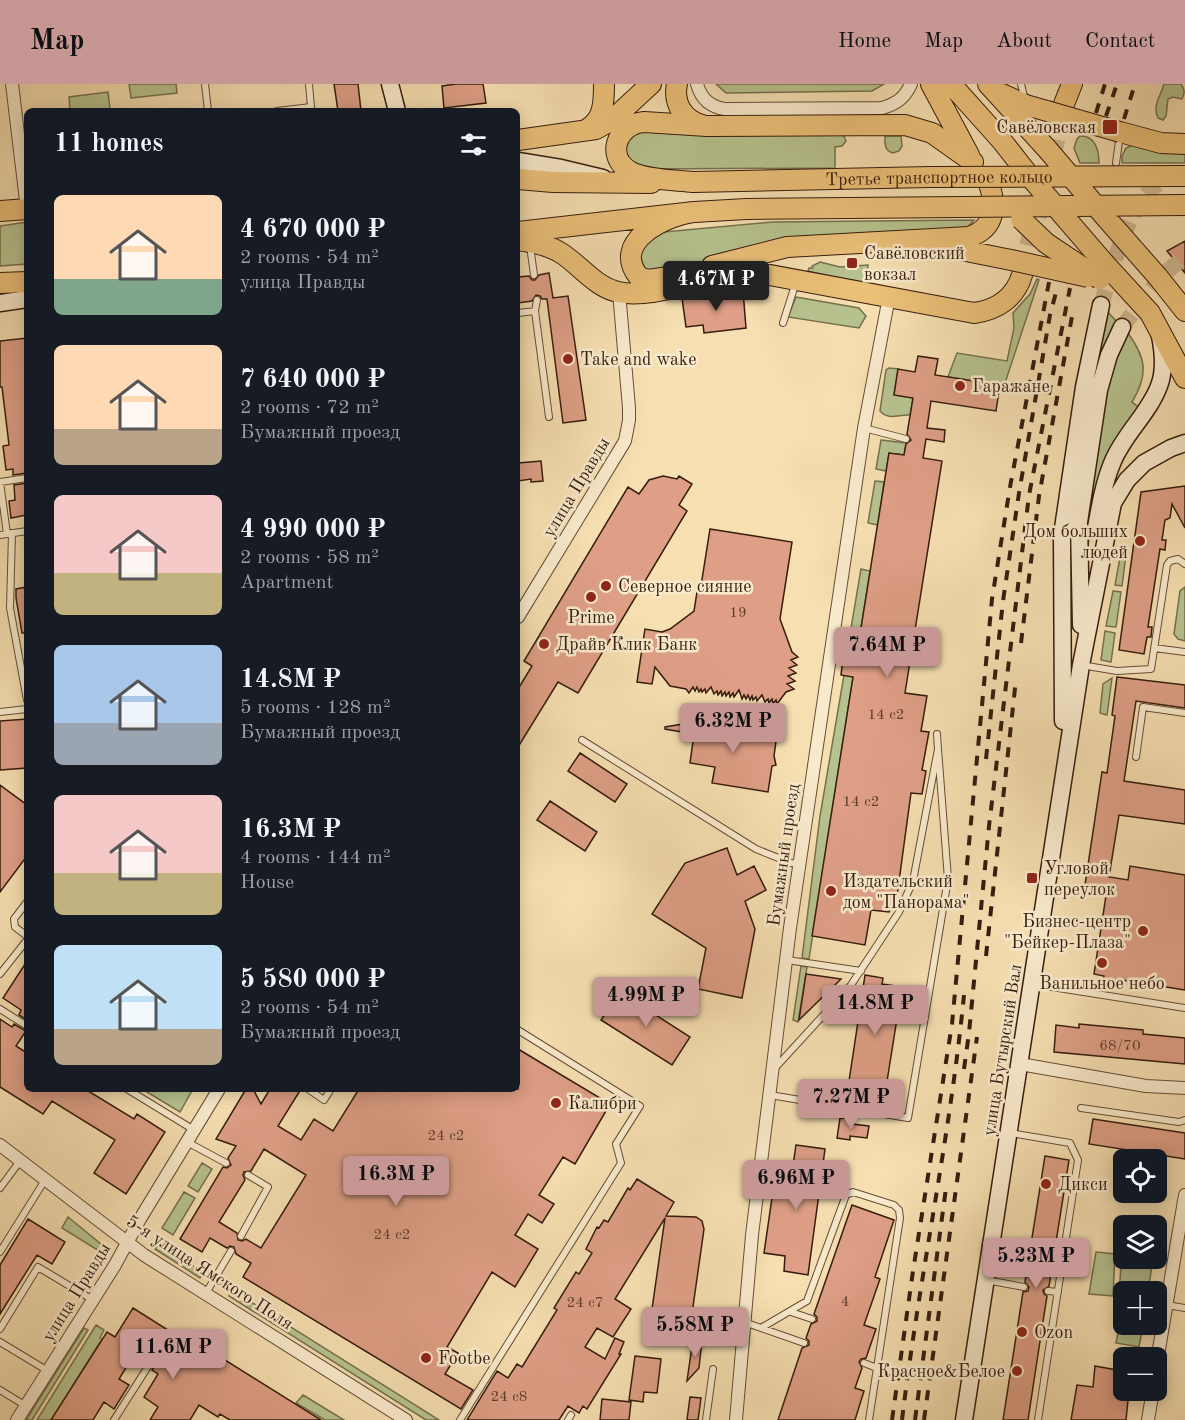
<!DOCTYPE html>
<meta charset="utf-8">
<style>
:root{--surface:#171b24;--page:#242831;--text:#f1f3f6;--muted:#9ea1a6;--accent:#c59692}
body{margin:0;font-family:"Old Standard TT",serif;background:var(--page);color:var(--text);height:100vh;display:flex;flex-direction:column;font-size:22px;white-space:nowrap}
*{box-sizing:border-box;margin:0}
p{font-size:20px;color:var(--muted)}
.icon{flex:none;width:33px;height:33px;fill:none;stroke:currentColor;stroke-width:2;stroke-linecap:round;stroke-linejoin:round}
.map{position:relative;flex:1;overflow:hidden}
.drawer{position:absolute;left:24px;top:24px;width:496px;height:984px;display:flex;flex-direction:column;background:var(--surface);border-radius:9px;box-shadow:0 3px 15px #0003}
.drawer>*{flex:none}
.fabs{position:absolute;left:1113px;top:1065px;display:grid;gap:12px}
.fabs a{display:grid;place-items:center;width:54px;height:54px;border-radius:9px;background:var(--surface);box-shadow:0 3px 15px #0003;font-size:30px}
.price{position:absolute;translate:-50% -51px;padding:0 14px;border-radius:6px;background:var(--accent);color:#111;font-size:20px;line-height:39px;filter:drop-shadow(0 2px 3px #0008)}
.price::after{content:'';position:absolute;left:50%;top:36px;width:18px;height:14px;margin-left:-9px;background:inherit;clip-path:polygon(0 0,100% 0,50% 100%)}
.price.selected{background:#222;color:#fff}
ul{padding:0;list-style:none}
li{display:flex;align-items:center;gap:18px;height:150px;padding:0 30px}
li span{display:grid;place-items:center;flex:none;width:168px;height:120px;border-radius:9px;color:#555}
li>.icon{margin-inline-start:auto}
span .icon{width:72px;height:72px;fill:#fffc;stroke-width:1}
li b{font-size:26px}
h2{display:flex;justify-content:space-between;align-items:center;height:72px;padding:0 30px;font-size:26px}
header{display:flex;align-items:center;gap:36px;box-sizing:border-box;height:84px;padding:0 30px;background:var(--accent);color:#111}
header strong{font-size:28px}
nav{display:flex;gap:33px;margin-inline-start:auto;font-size:21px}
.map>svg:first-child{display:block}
.green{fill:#b7c38f;stroke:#76704e;stroke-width:1.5}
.building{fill:#de9f86;stroke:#351c0d;stroke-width:1.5;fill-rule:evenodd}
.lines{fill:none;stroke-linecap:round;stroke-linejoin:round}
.secondary-tunnel{stroke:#cfb890;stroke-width:16;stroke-dasharray:16 8;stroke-linecap:butt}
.primary-tunnel{stroke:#cfb890;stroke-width:20;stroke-dasharray:20 10;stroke-linecap:butt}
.lane-casing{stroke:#654d36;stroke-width:8}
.street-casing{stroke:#654d36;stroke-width:14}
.secondary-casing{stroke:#351c0d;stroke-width:19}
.primary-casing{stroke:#351c0d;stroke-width:22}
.lane{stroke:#f9eacc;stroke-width:6}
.street{stroke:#f9eacc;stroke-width:12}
.secondary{stroke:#f9eacc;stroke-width:16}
.primary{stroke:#ebc078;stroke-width:20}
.rail{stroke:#351c0d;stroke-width:4;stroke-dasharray:10 10;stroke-linecap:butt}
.primary-bridge-casing{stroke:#351c0d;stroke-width:22;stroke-linecap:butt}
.primary-bridge{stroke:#ebc078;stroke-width:20}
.poi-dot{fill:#8f2418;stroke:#f9eacc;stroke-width:2}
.labels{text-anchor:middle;stroke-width:5;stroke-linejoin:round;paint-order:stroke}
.number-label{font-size:15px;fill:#5f3d2b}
.poi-label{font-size:18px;fill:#351c0d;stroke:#f9eacc;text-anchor:start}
.street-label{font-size:18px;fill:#351c0d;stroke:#f9eacc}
</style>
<header>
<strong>Map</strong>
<nav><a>Home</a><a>Map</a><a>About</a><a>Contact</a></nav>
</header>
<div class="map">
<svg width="1185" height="1336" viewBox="0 0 1185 1336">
<rect width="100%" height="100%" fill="#f6dfb1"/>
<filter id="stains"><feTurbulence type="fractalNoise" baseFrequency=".00333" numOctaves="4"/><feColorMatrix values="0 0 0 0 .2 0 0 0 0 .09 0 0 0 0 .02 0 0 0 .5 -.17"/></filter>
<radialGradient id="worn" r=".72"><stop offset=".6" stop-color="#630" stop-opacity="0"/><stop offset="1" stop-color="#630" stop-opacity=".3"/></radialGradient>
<path class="green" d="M129,0H176L177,9L131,14Z
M716,0H884L872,7L726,9Z
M1164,0H1181C1185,6 1185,9 1182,15L1173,13L1168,15L1166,32L1163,36L1158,34C1152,21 1161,12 1164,0Z
M108,8L110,25L70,27L69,13Z
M634,46L714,52L839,50L844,52L846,57L842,62L835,63V84L641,85L627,78L625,55Z
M885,52H901L902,62L899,67L893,69C884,66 885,60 885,52Z
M1080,52C1095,51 1099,66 1099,79H1080L1074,64L1077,55Z
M1133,61L1185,65V79H1122V72L1126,64Z
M974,136L966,145L767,158L663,190L650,191L640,180L642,164L656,150L664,148L772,138Z
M27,138V180L0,182V142Z
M820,178L840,183L868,181L866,201L808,187L809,184H813L812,182Z
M1037,195L1039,196L1004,302L948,293L957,269L1007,277L1014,244L1013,229L1030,210Z
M796,213L859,224L866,232L859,244L788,233Z
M1106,226L1117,238L1094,305L1093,279Z
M1127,248C1146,273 1149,290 1132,318L1140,324L1091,440L1087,469L1085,439L1104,308Z
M889,284L898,285L894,311L913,314L910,331C899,330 889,337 880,327L886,286Z
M881,356L906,359L904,371L889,369L886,387L876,385Z
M875,397L884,398L878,441L868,439Z
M1122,462L1127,463L1122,502L1115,501Z
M861,485L870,487L857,569L847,568Z
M1185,503V557L1178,555L1174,550L1180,507Z
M1113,507L1121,508L1116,543L1106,542Z
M1105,547L1115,549L1111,578L1101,576Z
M844,591L853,593L809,875L802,874L820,732Z
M1112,594L1107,631L1100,629L1103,600Z
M801,882L807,883L798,938L793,936Z
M142,1005H193L180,1028Z
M202,1079L212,1085L198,1108L188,1102Z
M184,1108L195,1114L173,1151L162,1144Z
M68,1133L102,1161L99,1167L62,1144Z
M1123,1148L1124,1174L1153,1175L1148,1207L1124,1208L1123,1213H1119Z
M159,1160L203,1188L200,1194L155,1165Z
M1096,1168L1115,1170L1113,1212L1089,1210Z
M232,1206L439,1336H426L229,1212Z
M1121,1233H1123L1124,1240L1143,1241L1139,1263L1116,1259Z
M96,1241L104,1246L100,1254L105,1257L103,1260L100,1258L51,1336H37Z
M84,1244L88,1246L32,1336H26Z
M303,1311L344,1336H325L296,1319Z"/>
<path class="building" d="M334,0H358L361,27H338Z
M456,0H483L486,19L444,24L442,2Z
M1185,157V189L1167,167Z
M549,189L553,214L568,212L586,336L563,339L547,215H542L540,212L536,211L532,217L518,219V193L529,192L532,196H535L539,191Z
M743,207L746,244L704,249L703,241L686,243L682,214Z
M27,254V389L13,391V385L6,386L3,362L9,361L2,303H0V257Z
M918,272L938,275L935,291L1000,301L996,327L931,317L927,344L945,346L944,358L926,355L923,374L942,377L905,609L927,612L921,647L929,648L922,686L926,687L922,710L911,709L897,812L889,828L871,826L865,861L812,852L853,593L841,591L844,567L857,569L889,369L904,371L906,360L911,356L907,350L913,314L894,311L898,285L915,288Z
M541,377L543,397L531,398V395L518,397V379Z
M663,392L677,395L679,392L692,400L679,421L687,427L578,609L558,598L518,663V605L532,582L524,577L628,403L639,410L649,396Z
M27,399V431L11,434L9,417L15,416L14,401Z
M1185,402V444L1172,420L1170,434L1165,436L1162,456H1166L1165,466L1160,465L1148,543H1152L1151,553H1147L1144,570L1119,566L1141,408Z
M710,445L792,458L780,535L792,568L798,573L791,576L797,581L789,584L796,589L788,592L795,597L787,600L794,605L786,608L777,620L776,616L773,620L772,615L769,619L768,615L765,618L762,611L757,617L756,613L753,616L752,612L750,616L748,611L746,615L744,611L742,615L739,606L734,613L733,609L730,613L729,608L726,612L725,608L722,612L721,607L718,611L717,607L714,610L711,603L706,609L705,605L702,608L701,605L699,608L697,603L695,607L693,603L689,609L686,605L670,602L655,583L652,600L637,598L645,545L662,548L670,545L694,527L697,508H700Z
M27,503V549H22L16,514V505Z
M1117,593L1185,601V624L1136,617L1124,697L1185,706V740L1119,731L1109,793L1128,796L1130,782L1185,791V906L1122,896L1121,902L1103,899L1104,892L1094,890L1107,805L1085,801L1102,688L1107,689L1115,632L1112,631Z
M27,635V684L0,686V637Z
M695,638L736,645L735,646H752L777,650L774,672L776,681L772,682L768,708L712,699L715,683L690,679L694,650L665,645V643Z
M580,669L627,700L615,718L568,687Z
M0,701L27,721V772L0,808Z
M550,717L597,748L585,767L537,736Z
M727,764L737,791L754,782L766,806L745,817L755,845L742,914L698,905L706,864L652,830L685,779Z
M27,877V936L19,931L21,926L3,914Z
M806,890L841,895L799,936Z
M865,891L883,894L882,900L902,903L885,1010L848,1004Z
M620,908L690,953L672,981L601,936Z
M0,935L12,943L14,940L26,947L16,962L27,969V1005H85L134,1035L137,1030L165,1048L126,1110L94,1089L115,1056L52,1017L43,1030L0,1003Z
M1079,940L1143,946V950L1185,954V980L1054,968L1056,941L1079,944Z
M518,965L610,1020L575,1080L563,1073L539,1111L554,1120L542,1139L528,1130L515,1151L538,1165L515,1203L492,1188L447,1263L458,1269L445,1290L473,1306L461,1325L243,1193L251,1179L236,1170L234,1163L230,1162L227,1164L210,1154L202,1168L180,1155L223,1083L227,1084L231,1081L228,1074L236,1062L216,1055L246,1005H253L261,1020L270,1005H301L278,1042L301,1056L314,1035L333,1047L359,1005H518ZM264,1065L306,1091L261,1164L246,1155L242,1157L238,1156L237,1149L219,1138L245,1096L243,1091L244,1088L251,1087Z
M840,1034L853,1035L852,1040L869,1042L867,1054L850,1052V1056L837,1054Z
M1093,1035L1185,1049V1075L1089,1060Z
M796,1061L825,1065L808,1191L784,1187L785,1172L764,1169L775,1093L791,1095Z
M1045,1072L1069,1076L1049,1202L1043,1206L1044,1210L1047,1212L1044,1231L1028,1336H1003L1023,1208L1028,1207L1029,1203L1025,1198Z
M637,1095L674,1118L666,1132L696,1133L702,1137L704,1145L688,1258L648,1253L665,1134L615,1215L631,1225L613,1253L597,1244L585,1263L605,1275L615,1254L624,1258L619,1270H621L587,1325L583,1322L579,1329L568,1322L559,1336H467L497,1287L508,1294L517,1280L522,1283L557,1226L554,1224L576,1188L579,1190L592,1169L586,1165L597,1143L599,1144L604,1136L608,1138L628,1104L630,1106Z
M852,1121L894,1136L875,1193L880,1195L864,1241L876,1245L866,1274L861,1275L859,1278L862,1284L855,1304L864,1307L855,1336H778L802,1264L809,1261V1257L806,1254L811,1240L817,1237V1233L814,1230Z
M28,1135L65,1158L52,1180L37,1171L0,1230V1181Z
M133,1224L174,1250L177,1246L321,1336H230L220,1330L218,1333L199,1321L190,1336H150L158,1323L144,1313L158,1290L152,1286L168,1260L166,1255L163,1254L159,1256L143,1281L132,1274L119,1295L129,1301L114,1325L104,1318L93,1336H51L107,1248L115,1253Z
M693,1255L702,1256L699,1284L687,1297Z
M635,1272L661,1275L657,1309L644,1308L643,1318L629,1316Z
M1095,1282L1122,1287L1124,1306H1129L1126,1336H1071L1077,1301L1093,1303Z
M690,1313L701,1314L698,1336H687Z
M602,1315L631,1318L629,1336H600Z"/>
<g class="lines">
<path class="secondary-tunnel" d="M1101,221C1111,190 1124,138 1144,113C1152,103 1163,96 1174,90
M1122,243L1161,193L1185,172"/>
<path class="primary-tunnel" d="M1022,191L1064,20"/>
<defs>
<path id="lane" d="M205,0L208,27
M1021,0L1025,17
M277,27L311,23L309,0
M1116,79L1120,50
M530,162L534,191
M535,227L537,216
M518,229L535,227L549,333
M783,239L796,198
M864,344L906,355
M12,449L10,524L27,616
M7,450L0,398L27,394
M0,451L27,447
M1154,564L1185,568
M1081,581L1117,587L1151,585L1167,481L1170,477L1178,475L1185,480
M0,628L27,625
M582,656L756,765L791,779L799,780
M1136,673L1143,623L1185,629
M27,818L14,835L15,843L27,852
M787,876L861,887
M0,890L27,856
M1033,900L1185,924
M0,925L27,942
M775,984L851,901L899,828L913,797L938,665L937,650
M127,1005L194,1046
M308,1005L324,1016L331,1005
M770,1011L908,1034L948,795L938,665
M1081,1024L1179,1038L1185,1036
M1010,1049L1070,1059L1078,1076L1038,1336
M187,1058L226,1079
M0,1104L20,1077
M241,1152L268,1103L248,1091
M0,1168L45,1096
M986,1196L1024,1203
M1048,1207L1058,1208
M206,1209L231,1167
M1167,1221L1185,1224
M791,1228L812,1235
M744,1238L761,1244L807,1217L846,1111L853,1108L894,1121L899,1126L900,1134L869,1336
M761,1244L804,1259
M0,1245L38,1183L93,1216
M0,1258L48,1287
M864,1279L877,1284
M0,1306L26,1322
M114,1336L163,1259
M460,1336L621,1079L616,1060L640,1022L518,946
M568,1336L571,1331
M706,1336L713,1285"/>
<path id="street" d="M12,0L27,125
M697,0C701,15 710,23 725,25L882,24C896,20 905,14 911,0
M518,533L625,357L629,336V324L619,208
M1020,980L1146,1002L1185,1004
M0,1061L144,1171L406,1336
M1156,1283L1185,1111
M17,1336L115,1181L140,1135L219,1005
M736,1336L752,1151L790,844L864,344L889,213
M1148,1336L1153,1306"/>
<path id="secondary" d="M390,0L397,27
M518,77L561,84L603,94
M0,219L27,215
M1096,444C1100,421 1104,398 1113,377C1125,349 1149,329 1159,302C1165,287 1163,267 1160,252
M1081,541L1079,438L1099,306L1109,271L1122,243
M1063,637L1062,451L1084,303L1101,221
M964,1336L1081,581L1113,419L1127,396L1144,379L1171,364L1185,359"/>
<path id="primary" d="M677,0C673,19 683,36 702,41
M931,0L969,71
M951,0L1002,57L1031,94
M988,0L1048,66
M1002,10L1026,21L1047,27
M1064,20L1072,0
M587,45C604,36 604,17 604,0
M1120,48L1161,59L1185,60
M518,56L596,45L612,36L651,0
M518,95L553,98L651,99
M693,98C676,96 646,96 631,88C605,74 616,40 644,38L707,42L905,41L932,49L973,78
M0,127L27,125
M1107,135L1158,193L1185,227
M518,148L694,128L746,125
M518,156C533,158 548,161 561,169C580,181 595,203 618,208C658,216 714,188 759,189L974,229C997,226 1015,214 1022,191
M941,166H961L1011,176
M1105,180L1150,229L1185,294
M712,182L787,163L969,153C996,144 997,121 988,97
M669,193L648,196L639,193C610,158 666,131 694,128
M0,199L27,198"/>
</defs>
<use href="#lane" class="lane-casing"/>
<use href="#street" class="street-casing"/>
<use href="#secondary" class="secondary-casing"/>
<use href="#primary" class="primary-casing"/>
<use href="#lane" class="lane"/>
<use href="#street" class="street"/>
<use href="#secondary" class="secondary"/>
<use href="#primary" class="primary"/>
<path class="rail" d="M1096,29L1105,0
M1106,32L1117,0
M1124,35L1135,0
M1021,559L1039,412L1073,227
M986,675L1003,517L1019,409L1050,231L1058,201
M986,872L1016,595
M964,985L969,949L989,742L1029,411L1070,204
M892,1336L913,1187L952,940L992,515L1010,403L1049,198
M902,1336C919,1194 950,1054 964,911
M915,1336L946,1104
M924,1336L977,953"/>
<defs>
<g id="primary-bridge">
<path d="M1047,27L1120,48"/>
<path d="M1048,66L1107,135"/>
<path d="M1031,94L1105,180"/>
<path id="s1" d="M693,98L930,93L1185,92"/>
<path d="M746,125L1185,121"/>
<path d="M1021,135L1046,159L1100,195"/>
<path d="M1011,176L1088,193"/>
</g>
</defs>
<use href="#primary-bridge" class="primary-bridge-casing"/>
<use href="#primary-bridge" class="primary-bridge"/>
</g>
<g class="poi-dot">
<rect x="1102" y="35" width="16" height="16" rx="3"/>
<rect x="846" y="173" width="12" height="12" rx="3"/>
<circle cx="568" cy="275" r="6"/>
<circle cx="960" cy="302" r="6"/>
<circle cx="1140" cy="457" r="6"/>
<circle cx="606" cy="502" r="6"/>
<circle cx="591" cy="513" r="6"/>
<circle cx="544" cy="560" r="6"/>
<rect x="1026" y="788" width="12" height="12" rx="3"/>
<circle cx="831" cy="807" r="6"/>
<circle cx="1143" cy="847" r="6"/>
<circle cx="1102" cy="879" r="6"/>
<circle cx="556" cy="1019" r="6"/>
<circle cx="1046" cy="1100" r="6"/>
<circle cx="1022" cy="1248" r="6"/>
<circle cx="426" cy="1274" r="6"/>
<circle cx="1017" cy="1287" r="6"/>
</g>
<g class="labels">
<g class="number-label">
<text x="738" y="533">19</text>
<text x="886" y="635">14 с2</text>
<text x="861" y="722">14 с2</text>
<text x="1120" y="966">68/70</text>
<text x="446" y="1056">24 с2</text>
<text x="392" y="1155">24 с2</text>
<text x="845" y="1222">4</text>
<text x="585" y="1223">24 с7</text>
<text x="509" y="1317">24 с8</text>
</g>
<g class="poi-label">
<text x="1096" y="49" text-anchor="end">Савёловская</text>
<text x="864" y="175">Савёловский<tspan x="864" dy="21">вокзал</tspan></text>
<text x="580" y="281">Take and wake</text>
<text x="972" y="308">Гаражане</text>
<text x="1128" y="453" text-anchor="end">Дом больших<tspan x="1128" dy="21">людей</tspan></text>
<text x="618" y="508">Северное сияние</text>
<text x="591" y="539" text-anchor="middle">Prime</text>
<text x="556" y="566">Драйв Клик Банк</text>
<text x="1044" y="790">Угловой<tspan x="1044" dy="21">переулок</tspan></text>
<text x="843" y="803">Издательский<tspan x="843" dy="21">дом "Панорама"</tspan></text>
<text x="1131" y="843" text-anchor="end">Бизнес-центр<tspan x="1131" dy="21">"Бейкер-Плаза"</tspan></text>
<text x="1102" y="905" text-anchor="middle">Ванильное небо</text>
<text x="568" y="1025">Калибри</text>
<text x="1058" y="1106">Дикси</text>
<text x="1034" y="1254">Ozon</text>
<text x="438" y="1280">Footbe</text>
<text x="1005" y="1293" text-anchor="end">Красное&amp;Белое</text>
</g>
<g class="street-label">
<text dy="6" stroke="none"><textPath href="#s1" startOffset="246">Третье транспортное кольцо</textPath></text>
<text transform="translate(576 403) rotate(-59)" y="6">улица Правды</text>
<text transform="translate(783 771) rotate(-82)" y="6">Бумажный проезд</text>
<text transform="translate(1002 966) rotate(-81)" y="6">улица Бутырский Вал</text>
<text transform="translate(210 1188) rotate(33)" y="6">5-я улица Ямского Поля</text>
<text transform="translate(76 1208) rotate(-58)" y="6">улица Правды</text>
</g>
</g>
<rect width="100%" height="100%" filter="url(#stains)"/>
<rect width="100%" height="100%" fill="url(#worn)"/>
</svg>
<div class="fabs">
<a><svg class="icon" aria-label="locate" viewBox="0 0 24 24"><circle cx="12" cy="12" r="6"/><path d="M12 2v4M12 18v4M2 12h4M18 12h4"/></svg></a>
<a><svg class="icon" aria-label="layers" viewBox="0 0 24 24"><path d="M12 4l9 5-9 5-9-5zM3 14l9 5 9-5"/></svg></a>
<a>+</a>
<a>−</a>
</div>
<b class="price selected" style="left:716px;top:228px">4.67M ₽</b>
<b class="price" style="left:887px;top:594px">7.64M ₽</b>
<b class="price" style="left:733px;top:670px">6.32M ₽</b>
<b class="price" style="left:646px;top:944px">4.99M ₽</b>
<b class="price" style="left:875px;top:952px">14.8M ₽</b>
<b class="price" style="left:851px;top:1046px">7.27M ₽</b>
<b class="price" style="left:396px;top:1123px">16.3M ₽</b>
<b class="price" style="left:796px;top:1127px">6.96M ₽</b>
<b class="price" style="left:1036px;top:1205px">5.23M ₽</b>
<b class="price" style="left:695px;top:1274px">5.58M ₽</b>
<b class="price" style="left:173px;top:1296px">11.6M ₽</b>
<section class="drawer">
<h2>11 homes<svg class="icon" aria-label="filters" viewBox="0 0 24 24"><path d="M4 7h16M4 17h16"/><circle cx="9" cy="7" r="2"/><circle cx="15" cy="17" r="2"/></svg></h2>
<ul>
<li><span style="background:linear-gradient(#ffd9b3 70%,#7fa58c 0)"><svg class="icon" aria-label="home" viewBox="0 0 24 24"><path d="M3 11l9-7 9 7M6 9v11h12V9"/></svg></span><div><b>4 670 000 ₽</b><p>2 rooms · 54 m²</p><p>улица Правды</p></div></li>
<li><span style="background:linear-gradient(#ffd9b3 70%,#b9a48a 0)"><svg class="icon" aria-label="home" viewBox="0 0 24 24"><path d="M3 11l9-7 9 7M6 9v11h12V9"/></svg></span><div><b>7 640 000 ₽</b><p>2 rooms · 72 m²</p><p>Бумажный проезд</p></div></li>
<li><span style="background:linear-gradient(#f6c9c9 65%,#c2b280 0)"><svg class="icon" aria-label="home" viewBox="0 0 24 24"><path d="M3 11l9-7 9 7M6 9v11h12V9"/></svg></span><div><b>4 990 000 ₽</b><p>2 rooms · 58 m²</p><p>Apartment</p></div></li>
<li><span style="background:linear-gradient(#a9c7e8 65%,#9aa5b1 0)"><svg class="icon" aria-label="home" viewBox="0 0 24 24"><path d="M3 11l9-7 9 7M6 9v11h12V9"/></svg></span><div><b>14.8M ₽</b><p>5 rooms · 128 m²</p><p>Бумажный проезд</p></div></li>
<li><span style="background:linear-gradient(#f6c9c9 65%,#c2b280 0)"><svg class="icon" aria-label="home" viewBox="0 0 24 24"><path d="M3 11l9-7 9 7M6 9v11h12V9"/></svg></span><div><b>16.3M ₽</b><p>4 rooms · 144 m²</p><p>House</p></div></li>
<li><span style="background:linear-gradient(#bfe0f5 70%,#b9a48a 0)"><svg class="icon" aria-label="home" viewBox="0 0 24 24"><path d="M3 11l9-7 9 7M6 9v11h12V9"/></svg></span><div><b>5 580 000 ₽</b><p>2 rooms · 54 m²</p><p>Бумажный проезд</p></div></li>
</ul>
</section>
</div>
